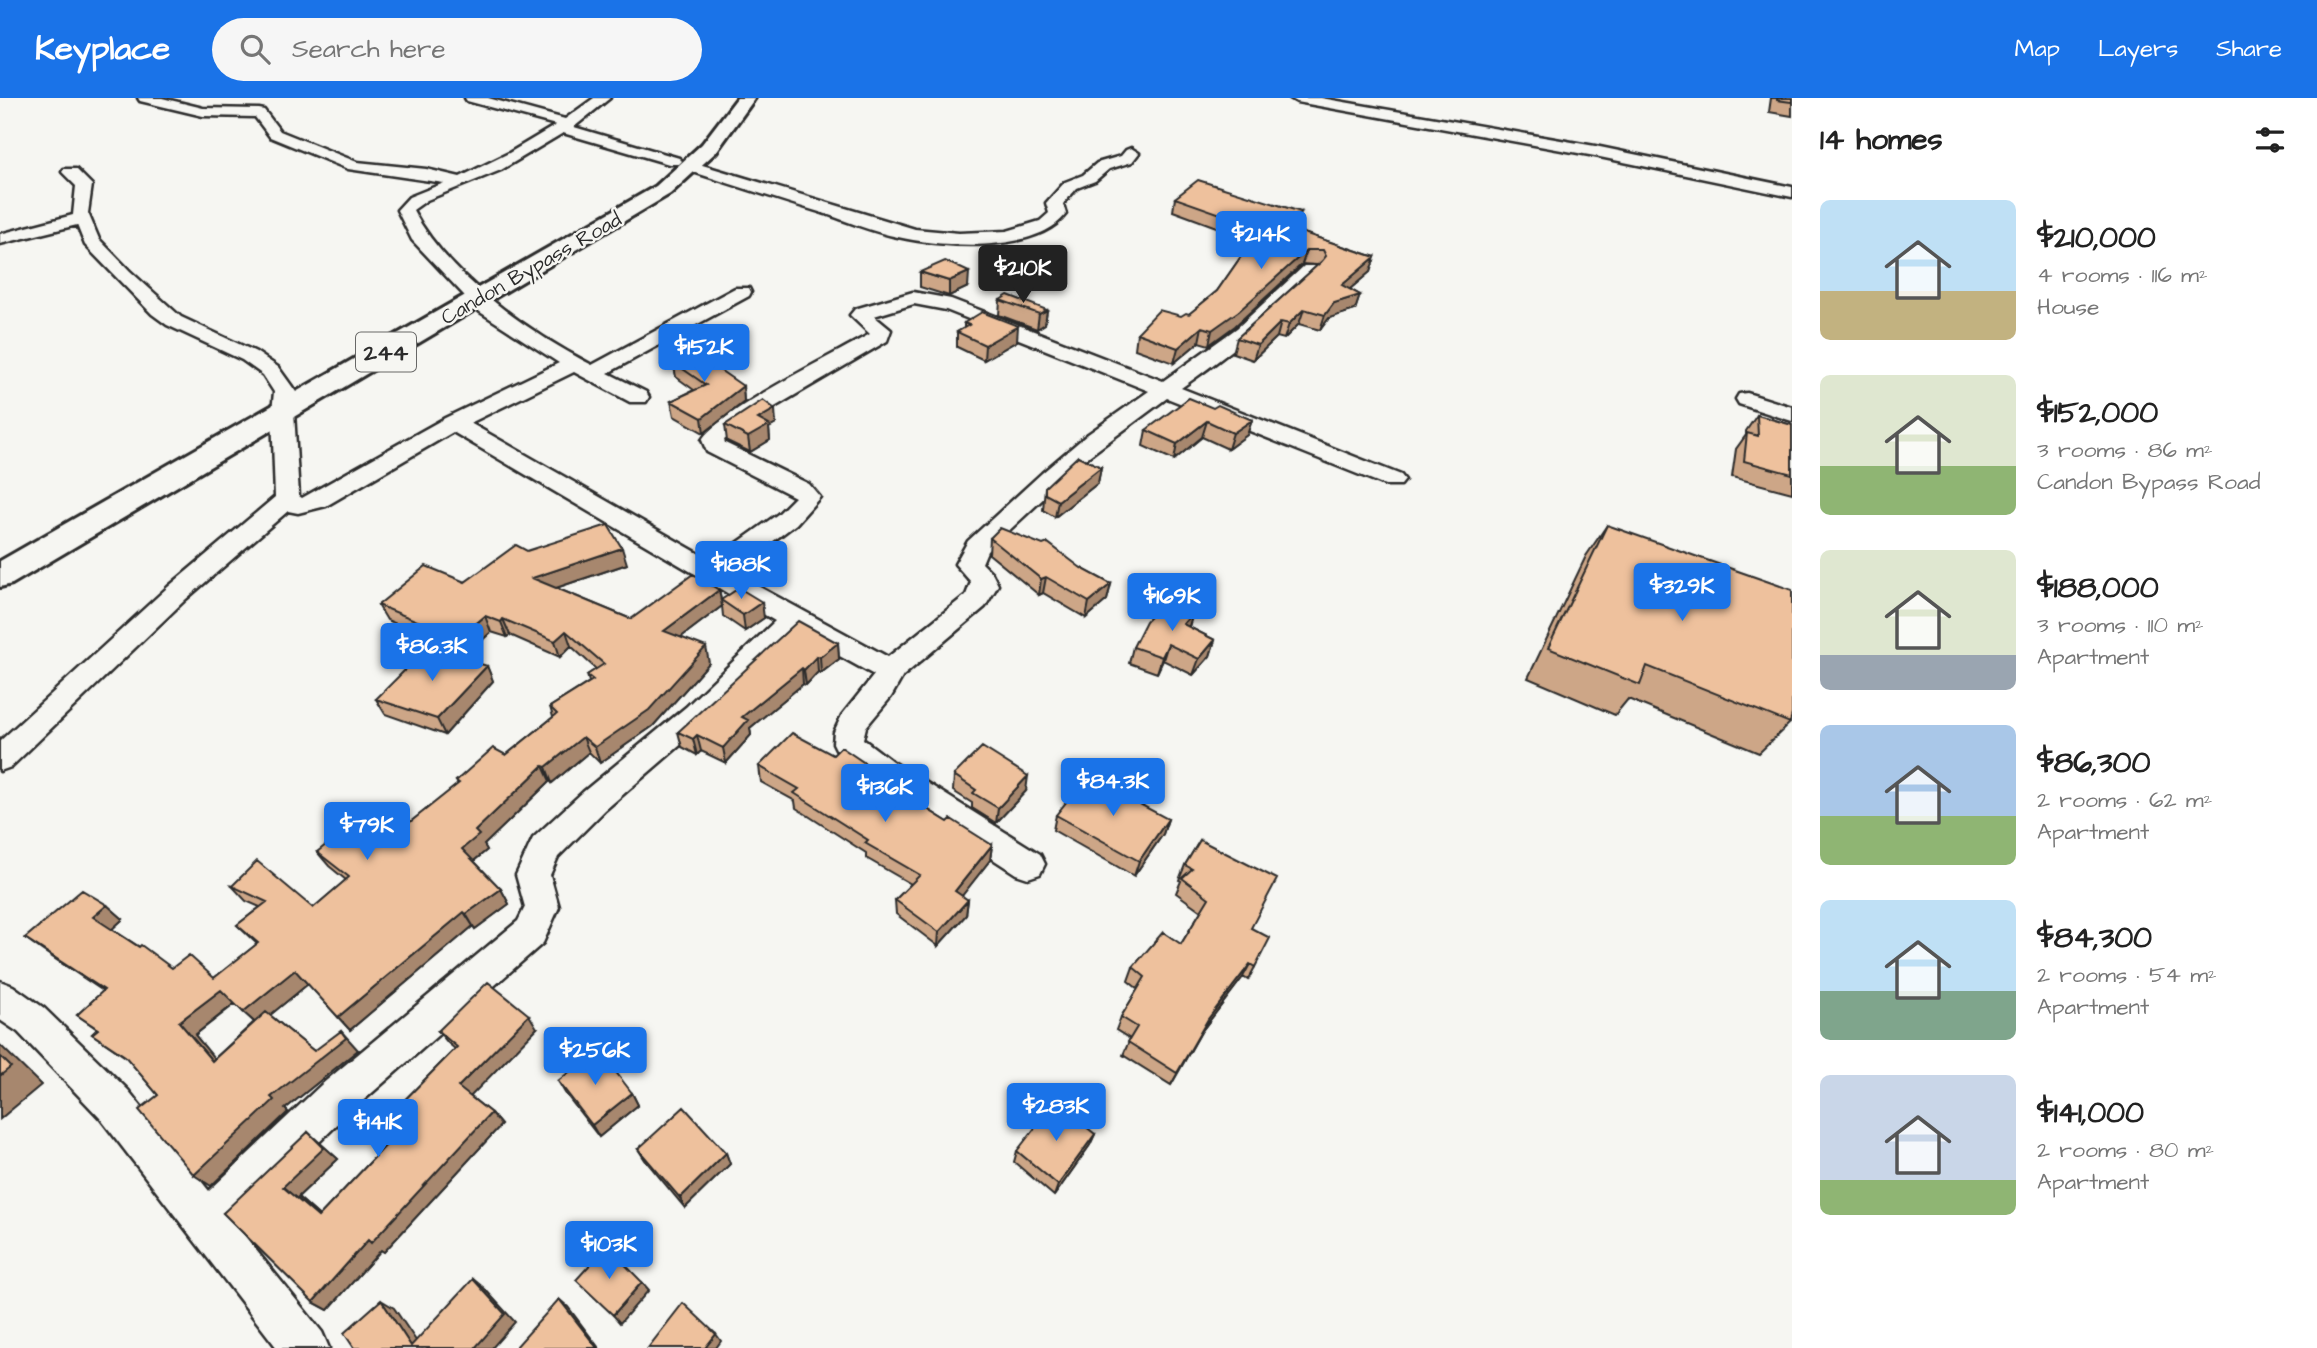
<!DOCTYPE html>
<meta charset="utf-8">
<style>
:root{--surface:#fff;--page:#f6f6f6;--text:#222;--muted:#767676;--accent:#1a73e8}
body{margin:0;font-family:"Architects Daughter",sans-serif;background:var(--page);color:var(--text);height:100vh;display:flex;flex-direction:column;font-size:26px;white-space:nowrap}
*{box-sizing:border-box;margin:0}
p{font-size:23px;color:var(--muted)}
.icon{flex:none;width:38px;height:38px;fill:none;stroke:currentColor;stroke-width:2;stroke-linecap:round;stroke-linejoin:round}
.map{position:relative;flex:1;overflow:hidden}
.side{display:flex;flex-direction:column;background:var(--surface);width:525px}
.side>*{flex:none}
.price{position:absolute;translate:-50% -60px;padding:0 16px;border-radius:7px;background:var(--accent);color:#fff;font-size:23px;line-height:46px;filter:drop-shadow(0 2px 4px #0008)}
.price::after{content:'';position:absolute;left:50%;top:42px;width:21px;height:16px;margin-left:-10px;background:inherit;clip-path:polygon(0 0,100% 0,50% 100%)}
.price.selected{background:#222;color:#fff}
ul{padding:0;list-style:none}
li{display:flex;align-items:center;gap:21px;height:175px;padding:0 28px}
li span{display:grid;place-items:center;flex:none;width:196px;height:140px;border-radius:10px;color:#555}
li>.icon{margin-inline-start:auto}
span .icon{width:84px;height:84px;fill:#fffc;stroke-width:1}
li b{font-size:30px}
h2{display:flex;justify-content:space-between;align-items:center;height:84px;padding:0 28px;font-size:30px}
header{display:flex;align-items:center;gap:42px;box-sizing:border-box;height:98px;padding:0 35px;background:var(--accent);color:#fff}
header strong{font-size:33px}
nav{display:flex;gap:38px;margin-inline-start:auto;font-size:24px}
.search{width:490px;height:63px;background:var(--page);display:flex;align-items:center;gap:18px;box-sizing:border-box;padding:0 24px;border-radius:38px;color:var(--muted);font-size:26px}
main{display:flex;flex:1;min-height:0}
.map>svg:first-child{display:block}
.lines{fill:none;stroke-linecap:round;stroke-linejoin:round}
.street-casing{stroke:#2b2b2b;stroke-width:5}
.highway-casing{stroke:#2b2b2b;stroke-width:6}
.street{fill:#f6f6f2;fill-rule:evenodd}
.highway{fill:#f6f6f2;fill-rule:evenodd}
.wall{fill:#cda687;stroke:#2b2b2b;stroke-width:2;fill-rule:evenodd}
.shaded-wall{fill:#a7876e;stroke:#2b2b2b;stroke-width:2}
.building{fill:#eec19d;stroke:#2b2b2b;stroke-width:2}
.labels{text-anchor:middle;stroke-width:5;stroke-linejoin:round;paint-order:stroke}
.far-street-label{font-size:21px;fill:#2b2b2b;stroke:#f6f6f2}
.shield{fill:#f6f6f2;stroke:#686867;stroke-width:2}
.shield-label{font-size:23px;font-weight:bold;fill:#2b2b2b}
</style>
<header>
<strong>Keyplace</strong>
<div class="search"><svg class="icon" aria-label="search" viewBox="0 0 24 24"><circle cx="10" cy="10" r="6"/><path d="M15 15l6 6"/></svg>Search here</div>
<nav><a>Map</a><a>Layers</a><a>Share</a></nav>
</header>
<main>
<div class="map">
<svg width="1792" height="1250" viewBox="0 0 1792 1250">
<rect width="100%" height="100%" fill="#f6f6f2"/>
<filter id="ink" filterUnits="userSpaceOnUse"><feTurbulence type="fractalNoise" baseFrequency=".0143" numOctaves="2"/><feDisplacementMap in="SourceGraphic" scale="14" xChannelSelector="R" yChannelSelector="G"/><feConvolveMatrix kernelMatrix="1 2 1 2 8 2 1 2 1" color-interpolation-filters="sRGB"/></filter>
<g filter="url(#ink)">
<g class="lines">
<defs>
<path id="street" d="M138,0H162L203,10L259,11L264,12L280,33L357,64L426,71L460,79L509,55L556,27L467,3L465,0H488L565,21L594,0H610L574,29L679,60L682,63L679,66H669L563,35L501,72L427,102L413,112C447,177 528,234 592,267L735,190H749L751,194L749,198L608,275L646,294L649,299L646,304H630L574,274L470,325L712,463L778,416L795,399L707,354L702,342C719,313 835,256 870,236L850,217L855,211L913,194L951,201L1163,283L1237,230L1304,168H1316L1319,172L1316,176C1275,219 1230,256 1181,290L1401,377L1405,382L1401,387H1385L1167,300L1089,358L987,453L982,465L992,475L998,487L985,509L903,578L891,599L866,629L863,641L892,663L1040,756L1045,766L1040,776L1028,780L1016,776L870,681L837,653L833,645L834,634L842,617L874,577L796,534L706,625L605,712L558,759L550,777L559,809L543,845L349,1015L235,1126L322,1234L329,1250H277L100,1020L18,934L0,922V883L13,888L44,910L128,992L209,1093L321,987L518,823L525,809L516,777L533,740L583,694L686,609L775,523L453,334L326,408L298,415L288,413L186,501L11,669L0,673V643L168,489L275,399L272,314L274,294L263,277L242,262L167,227L152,216L85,147L77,127L0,146V136L73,117L76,88L62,74L64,71H76L92,87L88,115L99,141L130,173L181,219L256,254L278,269L296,294L294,314L299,398L302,400L445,320L559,265L480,214L412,142L397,112L409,99L444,85L348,71L270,39L255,19L203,18L140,3ZM914,206L946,212L1149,293L1088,336L1042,375L968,443L955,466L971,484L966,497L888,559L732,474L796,426L820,399L809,386L725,345L724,342L761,317L887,243L891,232L874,218Z
M1290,0H1321L1595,48L1792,89V99L1595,58L1297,4Z
M1131,50L1139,55L1132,64L1109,71L1095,83L1077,90L1063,106L1066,116C1036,156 942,149 898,139C873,134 849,124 826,116C780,102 734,87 687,72L685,69L687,66H699L915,131L959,135L1007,133L1040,123L1049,115L1046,105L1065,84L1083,77L1097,65L1121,58L1126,52Z
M1747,295L1792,309V323L1739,306L1736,301L1739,296Z"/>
<path id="highway" d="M737,0H755L716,54L670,96L12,486L0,489V463L656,88L702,46Z"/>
</defs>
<use href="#street" class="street-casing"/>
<use href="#highway" class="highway-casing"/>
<use href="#street" class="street"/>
<use href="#highway" class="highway"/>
</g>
<path class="wall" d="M1771,0H1792V18L1769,14Z
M1175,100L1297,128L1291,131L1375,159L1370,174L1350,191L1360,197L1355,212L1329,220L1320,232L1299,226L1284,241L1277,239L1253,262L1233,255L1237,240L1318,167L1302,166L1235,228L1209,247L1199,244L1174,265L1135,251L1137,235L1189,216L1217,193L1242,157L1249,141L1173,113Z
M920,174L968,189L949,198L920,189Z
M1000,202L1047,212L1045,226L1037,231L999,217Z
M964,225L1017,243L984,262L957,249V234L964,230Z
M673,264L743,288L744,304L704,335L674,318L671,303L694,292L676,279Z
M1213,310L1252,322L1247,337L1228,351L1202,339L1174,362L1143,348L1146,332Z
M1757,317L1792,327V395L1732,379L1736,351L1746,337V333Z
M776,326L769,330L770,342L750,354L727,343L725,327Z
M1101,369L1098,385L1055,419L1043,412L1045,389Z
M1607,427L1790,625L1759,655L1628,601L1615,617L1528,580L1586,458Z
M990,440L1081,470L1111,486L1107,502L1086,520L1043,495L1039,497L989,456Z
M527,453L627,466L556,490L631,521L719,492L721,502L764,520L745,533L723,518L722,508L681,539L709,565L653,628L600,665L589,654L552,685L550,683L484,747L487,752L474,763L501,791L509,806L475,831L473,828L350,932L308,886L270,917L314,953L358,952L285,1011L288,1014L211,1088L158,997L127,960L92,936L97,931L77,917L103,893L43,853L25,840L107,807L123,821L112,831L172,870L214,880L257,846L237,827L260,809L246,803L232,788L313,810L346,782L329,768L317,754L390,740L458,687L456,683L506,657L553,619L550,609L589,584L587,577L596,571L571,548L560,559L510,537L507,539L491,534L467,556L387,522L378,507L465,484ZM235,906L254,924L214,961L195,937Z
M1193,515L1189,529L1215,542L1210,558L1193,577L1163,562L1157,575L1129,565L1133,549Z
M838,545L839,561L821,575L818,574L806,587L803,586L750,630L751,637L726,665L701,653L697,657L682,649L678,634Z
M487,568L493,583L445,637L385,616L376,601Z
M833,657L881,676V682L948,724L992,747L990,762L961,798L968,802L966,817L938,848L896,816L895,802L911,786L866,760V755L796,710L795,703L761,684L759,668Z
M954,677L1026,693L996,725L972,710V705L953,693Z
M1056,717L1168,721L1163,736L1134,778L1053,732Z
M1200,742L1251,830L1255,869L1248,882L1243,879L1201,934L1171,987L1123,957L1130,941L1116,932L1121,919L1138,891L1128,883L1133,869L1181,846L1201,813L1176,795L1181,783L1179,782L1185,767Z
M537,930L470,998L491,1015L501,1027L384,1154L381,1152L328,1212L313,1204L223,1115L321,1046L338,1061L298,1099L319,1118L390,1043L376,1031L455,951L448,945L438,933Z
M558,983L632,995L638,1007L599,1039L565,995Z
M1095,1036L1090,1047L1054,1098L1014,1064L1017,1053Z
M638,1051L726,1055L730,1066L685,1110L645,1062Z"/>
<path class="shaded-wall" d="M1301,114L1297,128L1273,140L1277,126Z
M1307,152L1302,166L1235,228L1209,247L1212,232Z
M1375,159L1370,174L1337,202L1342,187Z
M969,174L968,189L949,198V183Z
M1360,197L1355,212L1329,220L1320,232L1325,217L1334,205Z
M1304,211L1299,226L1284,241L1289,226Z
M1047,212L1045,226L1037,231L1039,216Z
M1281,224L1277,239L1253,262L1258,247Z
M1018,228L1017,243L984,262L985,247Z
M1202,229L1199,244L1174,265L1178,250Z
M743,288L744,304L704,335L702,320Z
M775,311L776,326L769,330L770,342L750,354L748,339L758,321Z
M1252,322L1247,337L1228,351L1233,335Z
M1207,323L1202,339L1174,362L1177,346Z
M1101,369L1098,385L1055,419L1058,403Z
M622,450L627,466L538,496L532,480Z
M1046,479L1043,495L1039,497L1041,481Z
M1111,486L1107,502L1086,520L1089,504Z
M719,492L722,508L668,549L664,533Z
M762,504L764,520L745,533L743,517Z
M1193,515L1188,531L1183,526Z
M485,518L491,534L467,556L459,540Z
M503,521L510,537L507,539L501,524Z
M566,533L571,548L560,559L555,543Z
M1215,542L1210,558L1193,577L1199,561Z
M838,545L839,561L821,575L820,559Z
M1168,546L1163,562L1157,575L1162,559Z
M706,549L709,565L653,628L600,665L595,649Z
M817,558L818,574L806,587L804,572Z
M487,568L493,583L445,637L437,621Z
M802,570L803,586L750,630L751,637L726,665L723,650L742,619Z
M697,637L701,653L697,657L693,641Z
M583,639L589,654L552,685L546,669Z
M543,668L550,683L484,747L487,752L470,766L462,751L475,733Z
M1028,678L1026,693L996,725L998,710Z
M1168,721L1163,736L1134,778L1139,763Z
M992,747L990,762L954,808L955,793Z
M501,791L509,806L475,831L466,816Z
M968,802L966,817L938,848L939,834Z
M107,807L123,821L109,834L93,819Z
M464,814L473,828L350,932L338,919Z
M1250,866L1243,879L1201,934L1171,987L1208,921Z
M295,872L308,886L258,927L243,914Z
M221,892L235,905L195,937L227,976L212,963L179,924Z
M529,917L537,930L468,1001L458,989Z
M341,933L358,952L285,1011L288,1014L211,1088L194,1077L271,999Z
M0,947L41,987L0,1021Z
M632,995L638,1007L599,1039L592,1027Z
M491,1015L501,1027L384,1154L381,1152L328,1212L313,1204L368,1142Z
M308,1034L338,1061L298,1099L332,1129L318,1119L283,1089Z
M1095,1036L1090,1047L1054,1098L1058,1087Z
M726,1055L730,1066L685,1110L680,1100Z
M473,1181L484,1190L515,1224L492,1250H475Z
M642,1184L649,1192L620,1225L613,1217Z
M559,1201L568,1209L599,1250H597Z
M381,1202L394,1210L421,1250L411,1248Z
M716,1236L721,1243L716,1250H705Z"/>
<path class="building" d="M1777,0H1792V4L1777,2Z
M1198,82L1301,114L1277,126L1375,159L1342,187L1360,197L1334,205L1325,217L1304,211L1289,226L1281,224L1258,247L1237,240L1322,163L1326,158L1323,152H1307L1239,213L1212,232L1202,229L1178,250L1137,235L1159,212L1181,218L1186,215L1189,216L1217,193L1242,157L1255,128L1175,100Z
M945,163L969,174L949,183L920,174Z
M1008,197L1047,212L1039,216L1000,202Z
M982,214L1018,228L985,247L957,234L969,227L964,225Z
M685,248L743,288L702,320L671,303L706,287L673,264Z
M1189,300L1213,310L1218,307L1252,322L1233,335L1207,323L1177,346L1146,332Z
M763,302L775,311L758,321L769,327L748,339L725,327Z
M1757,317L1792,327V376L1744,363L1747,335L1758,338Z
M1078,358L1101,369L1058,403L1045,396V389Z
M608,427L622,450L532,480L631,521L693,476L719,492L664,533L706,549L649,612L595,649L583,639L546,669L543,668L475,733L479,737L462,751L501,791L466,816L464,814L338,919L295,872L243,914L221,892L179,924L212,963L266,914L314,953L341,933L346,940L271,999L274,1002L194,1077L139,1012L158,997L125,958L92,936L98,931L77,917L104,892L25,840L82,792L107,807L93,819L139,849L141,847L172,870L189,857L214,880L258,845L237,827L267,804L232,788L257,763L313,810L349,779L317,754L361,719L390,740L459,685L456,683L493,650L506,657L557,616L550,609L593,582L587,577L604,566L566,533L555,543L503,521L501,524L485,518L459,540L378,507L426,468L465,484L516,447L527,453Z
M1607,427L1792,492V616L1790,625L1647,568L1640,587L1548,550Z
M1000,430L1043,447L1048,445L1081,470L1111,486L1089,504L1046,479L1041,481L990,440Z
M739,490L762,504L743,517L721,502Z
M1166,502L1193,515L1183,526L1215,542L1199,561L1168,546L1162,559L1133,549L1146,523Z
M798,523L838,545L820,559L817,558L804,572L802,570L742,619L748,622L723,650L697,637L693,641L678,634Z
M428,549L487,568L437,621L376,601Z
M792,635L833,657L841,649L881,676L877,680L948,724L951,721L992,747L955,793L968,802L939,834L895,802L920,777L865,745L868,742L794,695L799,691L759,668Z
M982,649L1028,678L998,710L973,695L976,692L954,677Z
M1087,678L1168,721L1139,763L1056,717Z
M1200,742L1277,781L1251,830L1270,840L1255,869L1250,866L1208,921L1177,975L1128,944L1137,929L1121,919L1145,879L1133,869L1163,834L1181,846L1209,800L1182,780L1192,771L1185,767Z
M488,884L529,917L458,989L491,1015L371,1145L368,1142L313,1204L223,1115L308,1034L324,1050L283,1089L318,1119L390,1043L376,1031L457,949L438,933Z
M598,951L632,995L592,1027L558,983Z
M0,958L11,969L0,978Z
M1055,1004L1095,1036L1058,1087L1017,1053Z
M684,1009L726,1055L680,1100L638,1051Z
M607,1148L642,1184L613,1217L576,1182Z
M473,1181L505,1216L475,1250H354L344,1235L381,1202L411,1248Z
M559,1201L597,1250H515Z
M683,1205L716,1236L705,1250H648Z"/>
</g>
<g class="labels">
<g class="far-street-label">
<text transform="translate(531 170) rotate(-30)" y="7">Candon Bypass Road</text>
</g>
<rect class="shield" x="356" y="234.5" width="60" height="39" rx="5"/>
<g class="shield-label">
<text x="386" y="262">244</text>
</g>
</g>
</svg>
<b class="price" style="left:1261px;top:173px">$214K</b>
<b class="price selected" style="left:1023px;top:207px">$210K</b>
<b class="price" style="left:704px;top:286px">$152K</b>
<b class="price" style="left:741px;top:503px">$188K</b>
<b class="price" style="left:1682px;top:525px">$329K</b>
<b class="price" style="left:1172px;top:535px">$169K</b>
<b class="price" style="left:432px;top:585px">$86.3K</b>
<b class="price" style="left:1113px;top:720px">$84.3K</b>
<b class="price" style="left:885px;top:726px">$136K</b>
<b class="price" style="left:367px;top:764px">$79K</b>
<b class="price" style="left:595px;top:989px">$256K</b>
<b class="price" style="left:1056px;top:1045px">$283K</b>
<b class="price" style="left:378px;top:1061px">$141K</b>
<b class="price" style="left:609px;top:1183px">$103K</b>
</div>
<section class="side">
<h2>14 homes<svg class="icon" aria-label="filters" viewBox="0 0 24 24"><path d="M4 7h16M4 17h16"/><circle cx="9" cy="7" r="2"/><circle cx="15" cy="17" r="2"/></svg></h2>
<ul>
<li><span style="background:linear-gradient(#bfe0f5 65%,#c2b280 0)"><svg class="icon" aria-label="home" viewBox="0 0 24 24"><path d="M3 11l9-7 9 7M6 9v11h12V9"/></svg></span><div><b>$210,000</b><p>4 rooms · 116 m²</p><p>House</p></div></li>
<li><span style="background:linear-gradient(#dfe7d0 65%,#8fb573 0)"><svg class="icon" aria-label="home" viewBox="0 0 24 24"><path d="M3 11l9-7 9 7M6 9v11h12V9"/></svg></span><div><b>$152,000</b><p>3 rooms · 86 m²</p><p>Candon Bypass Road</p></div></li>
<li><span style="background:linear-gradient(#dfe7d0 75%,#9aa5b1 0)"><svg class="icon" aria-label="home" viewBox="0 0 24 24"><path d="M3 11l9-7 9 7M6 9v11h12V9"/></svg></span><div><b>$188,000</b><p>3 rooms · 110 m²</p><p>Apartment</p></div></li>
<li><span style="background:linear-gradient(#a9c7e8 65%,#8fb573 0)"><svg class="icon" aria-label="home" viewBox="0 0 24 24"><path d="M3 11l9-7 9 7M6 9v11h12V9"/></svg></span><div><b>$86,300</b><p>2 rooms · 62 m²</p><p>Apartment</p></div></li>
<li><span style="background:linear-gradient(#bfe0f5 65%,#7fa58c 0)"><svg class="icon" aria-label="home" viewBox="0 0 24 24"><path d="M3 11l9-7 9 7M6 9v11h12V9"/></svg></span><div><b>$84,300</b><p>2 rooms · 54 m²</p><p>Apartment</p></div></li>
<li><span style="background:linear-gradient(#c9d6e8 75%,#8fb573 0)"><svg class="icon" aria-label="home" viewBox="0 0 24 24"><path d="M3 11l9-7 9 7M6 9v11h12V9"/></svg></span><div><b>$141,000</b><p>2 rooms · 80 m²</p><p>Apartment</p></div></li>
</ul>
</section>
</main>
